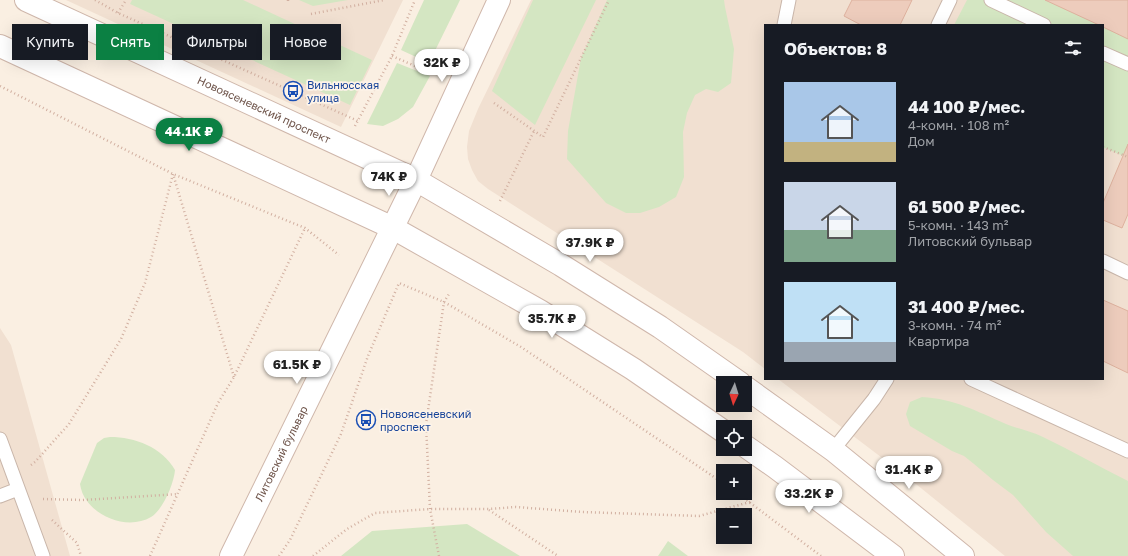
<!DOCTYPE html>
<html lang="ru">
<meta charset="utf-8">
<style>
:root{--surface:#171b24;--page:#20242c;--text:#f1f3f6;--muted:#9ea1a6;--accent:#0b8043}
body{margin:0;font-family:"Golos Text",sans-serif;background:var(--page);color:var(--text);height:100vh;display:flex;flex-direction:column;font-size:15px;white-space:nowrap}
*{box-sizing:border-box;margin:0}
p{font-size:13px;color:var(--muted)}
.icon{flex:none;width:22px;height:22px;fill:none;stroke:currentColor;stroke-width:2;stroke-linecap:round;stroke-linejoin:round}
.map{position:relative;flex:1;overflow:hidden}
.panel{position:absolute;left:764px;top:24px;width:340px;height:356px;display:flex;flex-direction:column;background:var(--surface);border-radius:0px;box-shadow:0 4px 16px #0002}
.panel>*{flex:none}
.banner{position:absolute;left:12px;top:24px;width:380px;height:36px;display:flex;gap:8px}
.needle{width:26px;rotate:184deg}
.controls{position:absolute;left:716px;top:376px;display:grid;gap:8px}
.controls a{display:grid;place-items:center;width:36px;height:36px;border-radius:0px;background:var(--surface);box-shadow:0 4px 16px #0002;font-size:20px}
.price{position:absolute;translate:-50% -34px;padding:0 9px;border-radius:14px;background:#fff;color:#222;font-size:13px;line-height:26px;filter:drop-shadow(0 1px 2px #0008)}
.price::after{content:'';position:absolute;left:50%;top:24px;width:12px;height:9px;margin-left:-6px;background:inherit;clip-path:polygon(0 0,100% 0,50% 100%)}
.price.on{background:var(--accent);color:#fff}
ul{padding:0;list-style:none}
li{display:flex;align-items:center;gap:12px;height:100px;padding:0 20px}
li span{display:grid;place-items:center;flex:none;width:112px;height:80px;border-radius:0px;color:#555}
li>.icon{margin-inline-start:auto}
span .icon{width:48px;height:48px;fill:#fffc;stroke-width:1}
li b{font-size:17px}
h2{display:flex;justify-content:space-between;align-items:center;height:48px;padding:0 20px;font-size:17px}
.tag{padding:0 14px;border-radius:0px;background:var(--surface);box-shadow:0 4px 16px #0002;font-size:14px;line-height:36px}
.tag.on{background:var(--accent);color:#fff}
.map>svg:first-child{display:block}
.residential{fill:#f1e0d1}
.green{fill:#d4e6c2}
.building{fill:#edccbc;stroke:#deb19e}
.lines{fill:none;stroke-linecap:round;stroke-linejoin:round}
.lane-casing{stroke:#c9b6aa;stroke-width:15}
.secondary-casing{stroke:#cfb7ab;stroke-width:24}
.path{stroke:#d1afa0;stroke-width:2.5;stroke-dasharray:1 3;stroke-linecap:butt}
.lane{stroke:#fff;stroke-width:13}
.secondary{stroke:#fff;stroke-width:22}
.labels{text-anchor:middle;stroke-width:3.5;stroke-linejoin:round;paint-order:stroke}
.transit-label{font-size:11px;fill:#164399;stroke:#fdf3e8;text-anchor:start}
.street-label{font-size:11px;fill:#6f554b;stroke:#fdf3e8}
</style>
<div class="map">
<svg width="1128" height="556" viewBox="0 0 1128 556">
<rect width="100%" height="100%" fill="#faefe2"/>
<path class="residential" d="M66,0H403L341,127Z
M531,0H1128V556H1005L906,476L778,379H1103V25H765V369L743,352L488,189L478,181L472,170L468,159L467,147L469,131L478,109Z
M0,328L11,345L70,556H0Z"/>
<path class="green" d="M132,0H243L372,60L350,105L130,4Z
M299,0H348L313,6Z
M424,0H460L429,63L401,50Z
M533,0H596L535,125L492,91Z
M607,0H724L725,7L734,49L731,83L718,92L706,89L695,95L687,113L683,132L684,177L676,197L659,207L640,213H626L606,203L567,159L568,131L581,58Z
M967,0H1128V158L1105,148L1103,149V25H954Z
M397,63L430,76L413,107L398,119L383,126L367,124Z
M922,397C955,399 976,411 1006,424C1018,429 1031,431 1043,437C1072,451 1100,467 1128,481V556H1073L1046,532L1013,495L993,480L974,464L964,456L952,451L910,426L906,414L910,402Z
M110,437C135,437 162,447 175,470C174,483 163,510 151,517C131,529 101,520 87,501C83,496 81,490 80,484L97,443L104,438Z
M467,524L520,556H341L372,531Z
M668,541L688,556H658Z"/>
<path class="building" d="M852,0H912L900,25H861L844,16Z
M1045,0H1128V39L1103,27V25H1099Z
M1128,144V214L1122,228L1103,220V203Z
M1103,300L1128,311V373L1103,361Z"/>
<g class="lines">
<defs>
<path id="lane" d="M991,0L1044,25
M784,25L789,0
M938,25L950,0
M1103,53L1128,64
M1103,261L1128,273
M971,379L1128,451
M0,439L43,556
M833,450L874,399L887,379
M0,496L18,489"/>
<g id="secondary">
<path id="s1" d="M26,0L416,180L561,265L660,327L740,383"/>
<path d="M0,46L393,228L540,311L633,369L723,431"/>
<path d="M745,387L833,450L963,556"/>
<path d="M745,446L775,467L893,556"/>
<path id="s2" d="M231,556L416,180L499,0"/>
</g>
</defs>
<use href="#lane" class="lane-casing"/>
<use href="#secondary" class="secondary-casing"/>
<path class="path" d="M95,0L118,13L358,121
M288,0V3
M118,13L126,0
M311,14L384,0
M392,56L429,72
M0,86L173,174L305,228L339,255
M494,103L543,137L609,0
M355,126L392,56L415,0
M1103,147L1128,157
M500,201L534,131
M31,465L35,462L69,424L121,339L145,283L173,174L234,377
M737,493L821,556
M43,499L82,500L178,494
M489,510L558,556
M52,520L77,543L81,556
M150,556L218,403L234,377L305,228
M279,556L290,540L341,434L368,356L399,283L444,302L521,347L723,483
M313,556L347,529L375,513L430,509H489L516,507L582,512L699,516L750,502
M439,556L430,509L426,424L444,302L449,294"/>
<use href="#lane" class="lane"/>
<use href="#secondary" class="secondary"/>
</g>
<defs>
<symbol id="bus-ring" viewBox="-11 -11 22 22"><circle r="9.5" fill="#fdf3e8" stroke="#1a4fb4" stroke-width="1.5"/><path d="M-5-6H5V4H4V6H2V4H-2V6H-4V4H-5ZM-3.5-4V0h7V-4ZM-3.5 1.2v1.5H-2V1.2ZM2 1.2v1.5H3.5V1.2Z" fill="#1a4fb4"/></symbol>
</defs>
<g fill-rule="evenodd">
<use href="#bus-ring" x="282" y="80" width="22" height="22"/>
<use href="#bus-ring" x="355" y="409" width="22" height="22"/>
</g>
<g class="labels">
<g class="transit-label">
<text x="307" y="89">Вильнюсская<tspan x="307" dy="13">улица</tspan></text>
<text x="380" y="418">Новоясеневский<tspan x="380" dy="13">проспект</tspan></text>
</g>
<g class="street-label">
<text dy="4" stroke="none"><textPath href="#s1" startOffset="262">Новоясеневский проспект</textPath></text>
<text dy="4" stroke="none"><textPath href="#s2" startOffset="114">Литовский бульвар</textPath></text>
</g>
</g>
</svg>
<div class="controls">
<a><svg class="needle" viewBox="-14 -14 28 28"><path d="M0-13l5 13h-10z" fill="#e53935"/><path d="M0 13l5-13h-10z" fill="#9ea1a6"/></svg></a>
<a><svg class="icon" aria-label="locate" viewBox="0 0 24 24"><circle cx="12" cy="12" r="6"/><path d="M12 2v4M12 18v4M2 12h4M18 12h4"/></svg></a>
<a>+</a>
<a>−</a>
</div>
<b class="price" style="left:442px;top:83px">32K ₽</b>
<b class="price on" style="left:189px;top:152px">44.1K ₽</b>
<b class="price" style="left:389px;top:197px">74K ₽</b>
<b class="price" style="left:590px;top:263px">37.9K ₽</b>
<b class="price" style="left:552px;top:339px">35.7K ₽</b>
<b class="price" style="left:297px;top:385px">61.5K ₽</b>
<b class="price" style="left:909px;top:490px">31.4K ₽</b>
<b class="price" style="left:809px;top:514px">33.2K ₽</b>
<div class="banner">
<a class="tag">Купить</a>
<a class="tag on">Снять</a>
<a class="tag">Фильтры</a>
<a class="tag">Новое</a>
</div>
<section class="panel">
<h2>Объектов: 8<svg class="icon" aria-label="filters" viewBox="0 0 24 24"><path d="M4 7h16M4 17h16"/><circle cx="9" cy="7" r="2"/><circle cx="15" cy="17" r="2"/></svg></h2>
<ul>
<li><span style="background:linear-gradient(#a9c7e8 75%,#c2b280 0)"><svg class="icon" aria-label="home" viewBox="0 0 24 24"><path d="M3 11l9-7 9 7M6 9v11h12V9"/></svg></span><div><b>44 100 ₽/мес.</b><p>4-комн. · 108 m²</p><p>Дом</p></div></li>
<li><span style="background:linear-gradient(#c9d6e8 60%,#7fa58c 0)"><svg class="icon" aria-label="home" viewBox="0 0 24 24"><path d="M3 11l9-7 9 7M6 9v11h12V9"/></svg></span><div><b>61 500 ₽/мес.</b><p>5-комн. · 143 m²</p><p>Литовский бульвар</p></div></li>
<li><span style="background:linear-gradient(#bfe0f5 75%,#9aa5b1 0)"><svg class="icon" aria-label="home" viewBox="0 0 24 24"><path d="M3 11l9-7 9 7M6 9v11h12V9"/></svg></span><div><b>31 400 ₽/мес.</b><p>3-комн. · 74 m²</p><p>Квартира</p></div></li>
</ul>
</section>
</div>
